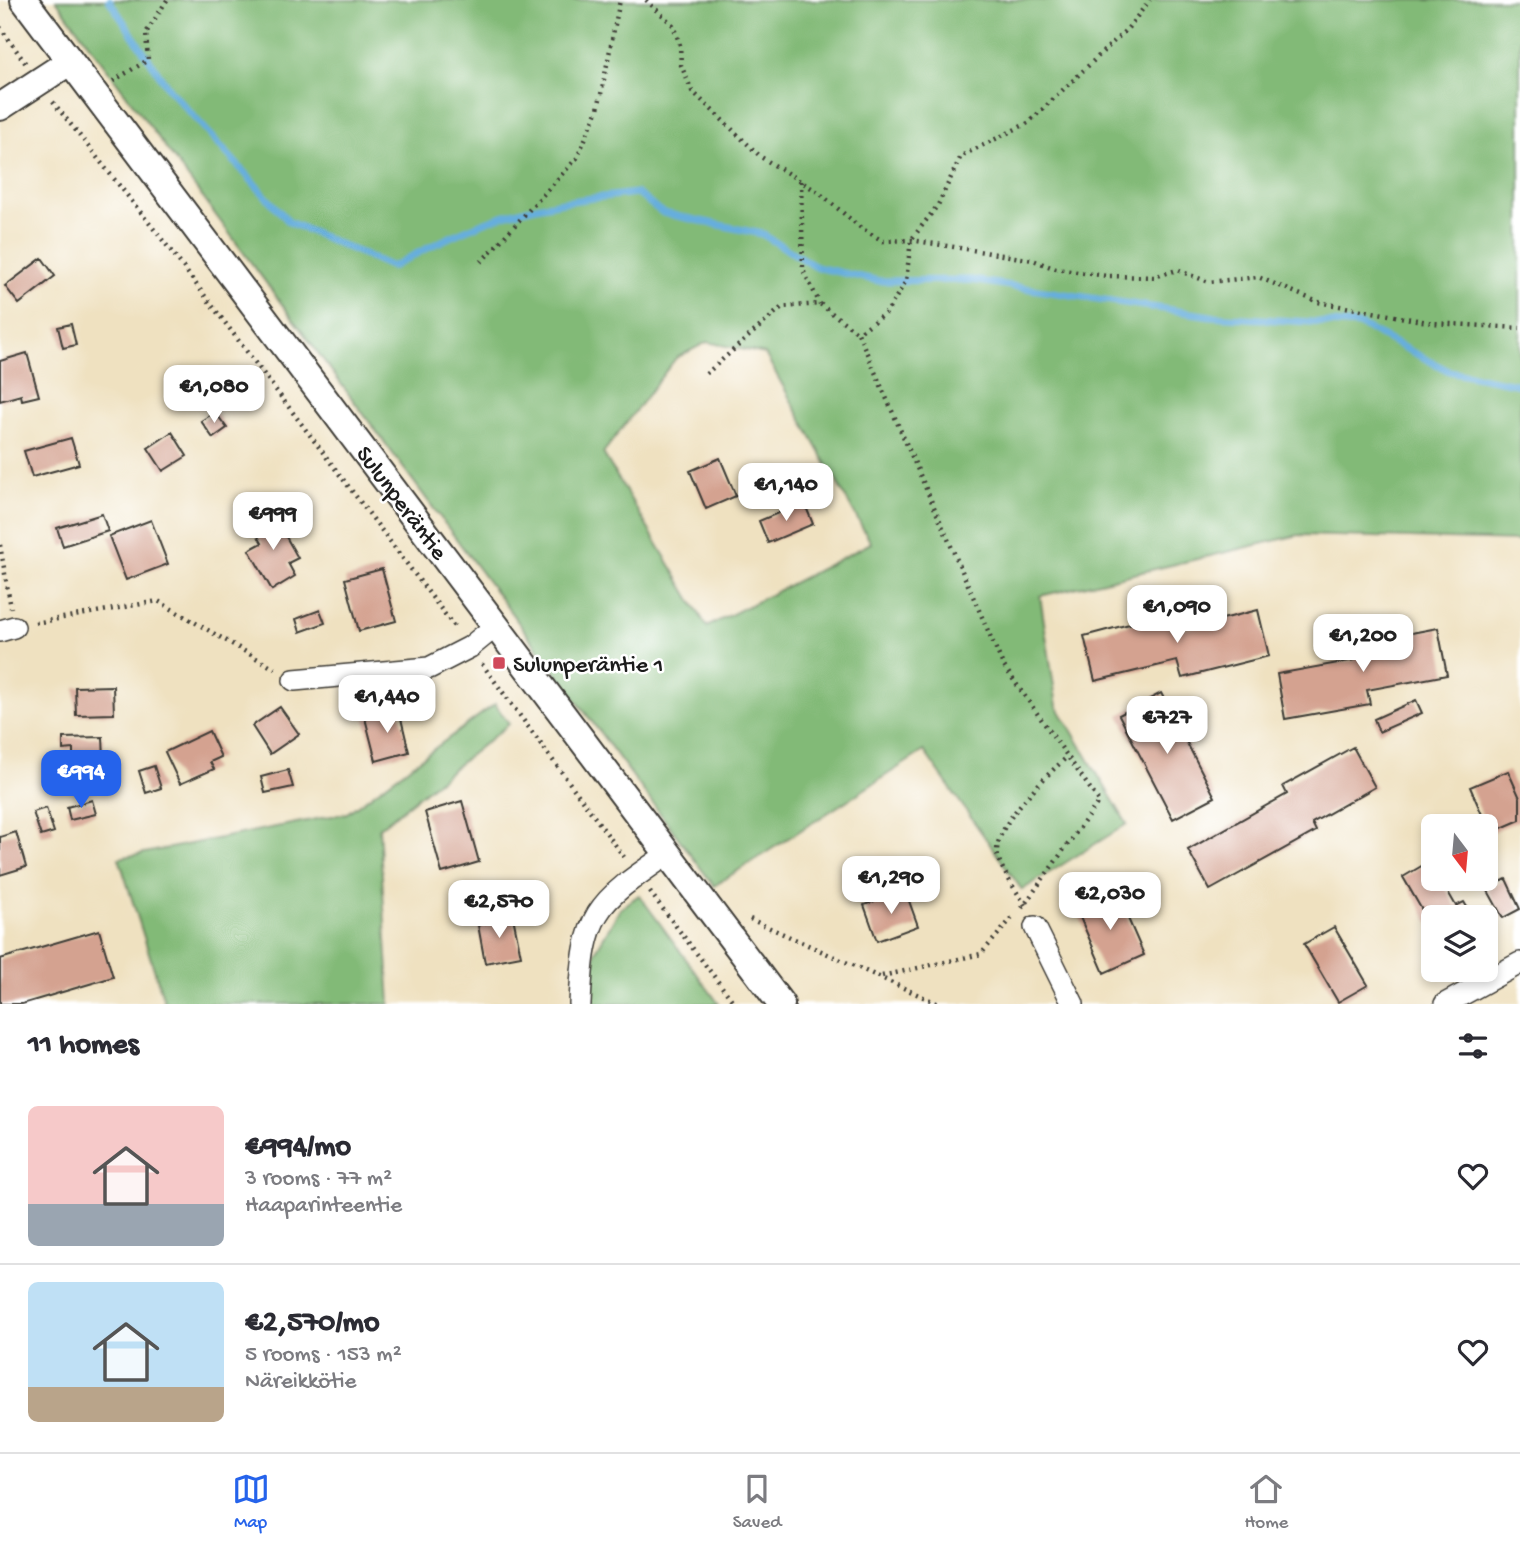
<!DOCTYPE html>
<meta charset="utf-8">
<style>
:root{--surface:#fff;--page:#f7f7f7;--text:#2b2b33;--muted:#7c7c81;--line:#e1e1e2;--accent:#2563eb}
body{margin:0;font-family:"Gochi Hand",sans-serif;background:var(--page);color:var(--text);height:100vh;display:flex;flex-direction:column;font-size:26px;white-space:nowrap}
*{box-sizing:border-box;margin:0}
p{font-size:23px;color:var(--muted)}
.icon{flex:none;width:38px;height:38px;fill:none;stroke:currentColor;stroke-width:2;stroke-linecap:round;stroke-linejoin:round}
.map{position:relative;height:1004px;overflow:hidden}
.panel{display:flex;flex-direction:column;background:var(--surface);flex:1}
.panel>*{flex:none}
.needle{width:46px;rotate:164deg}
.tools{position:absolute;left:1421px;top:814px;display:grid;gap:14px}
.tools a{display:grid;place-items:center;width:77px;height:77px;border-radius:10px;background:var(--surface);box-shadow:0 4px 10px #0003;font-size:35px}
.price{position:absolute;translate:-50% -60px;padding:0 16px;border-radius:14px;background:#fff;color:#222;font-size:23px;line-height:46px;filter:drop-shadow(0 2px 4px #0008)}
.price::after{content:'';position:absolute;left:50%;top:42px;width:21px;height:16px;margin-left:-10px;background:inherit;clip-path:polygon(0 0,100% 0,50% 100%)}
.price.on{background:var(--accent);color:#fff}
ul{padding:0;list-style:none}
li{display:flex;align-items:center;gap:21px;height:175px;padding:0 28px}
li+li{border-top:2px solid var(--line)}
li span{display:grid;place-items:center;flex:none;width:196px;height:140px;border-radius:10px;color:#555}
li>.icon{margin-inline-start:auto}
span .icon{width:84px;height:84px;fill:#fffc;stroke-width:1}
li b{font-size:30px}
h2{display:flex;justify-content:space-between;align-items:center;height:84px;padding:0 28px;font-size:30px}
.tab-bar{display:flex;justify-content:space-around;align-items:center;height:98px;border-top:2px solid var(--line);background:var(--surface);font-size:19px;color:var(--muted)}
.tab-bar a{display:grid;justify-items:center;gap:4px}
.tab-bar .on{color:var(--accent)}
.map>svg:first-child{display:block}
.forest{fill:#82ba77;stroke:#4f6b4a;stroke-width:2;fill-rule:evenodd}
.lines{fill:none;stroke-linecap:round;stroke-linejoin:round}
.stream{stroke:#66aedd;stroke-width:7}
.building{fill:#d4a290}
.minor-casing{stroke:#3c3a35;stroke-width:24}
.tertiary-casing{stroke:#3c3a35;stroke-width:30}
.path{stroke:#3c3a35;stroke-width:4.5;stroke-dasharray:2 5;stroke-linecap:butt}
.minor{stroke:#fff;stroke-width:21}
.tertiary{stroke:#fff;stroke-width:26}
.poi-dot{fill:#d1495b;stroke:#fff;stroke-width:2.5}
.labels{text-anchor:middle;stroke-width:5;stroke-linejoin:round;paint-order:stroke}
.street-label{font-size:24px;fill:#1c1c1c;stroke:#fff}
.poi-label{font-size:24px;fill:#1c1c1c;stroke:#fff;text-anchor:start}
</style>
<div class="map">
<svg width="1520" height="1004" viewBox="0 0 1520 1004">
<rect width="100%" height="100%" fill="#fff"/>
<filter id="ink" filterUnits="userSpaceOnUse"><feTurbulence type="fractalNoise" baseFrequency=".0143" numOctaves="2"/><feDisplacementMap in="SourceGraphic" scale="14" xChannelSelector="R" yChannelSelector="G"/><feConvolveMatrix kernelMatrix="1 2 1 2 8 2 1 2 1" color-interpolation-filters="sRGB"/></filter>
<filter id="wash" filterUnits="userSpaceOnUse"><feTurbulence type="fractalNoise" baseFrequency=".00686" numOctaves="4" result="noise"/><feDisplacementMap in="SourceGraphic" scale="28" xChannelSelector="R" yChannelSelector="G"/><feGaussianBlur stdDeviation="1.57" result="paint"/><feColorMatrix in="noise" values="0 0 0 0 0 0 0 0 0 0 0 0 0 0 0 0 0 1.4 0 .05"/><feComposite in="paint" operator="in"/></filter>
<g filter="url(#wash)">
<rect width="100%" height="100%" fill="#efe1c0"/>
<path class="forest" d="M56,0H1520V541L1299,535L1040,596L1057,706L1127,824L1022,890L924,751L714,886ZM707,342L765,354L871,543L707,627L603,453L676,358Z
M495,704L509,724L379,828L390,1004H165L119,858L347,813Z
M639,895L719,1004H592L595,952L620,909Z"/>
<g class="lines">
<path class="stream" d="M109,0L169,89L289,222L392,267C426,248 461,230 499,217C542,202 591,199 636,193L663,213L762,234L816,267L879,281L971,280L1211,316L1360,325L1449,371L1520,385"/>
</g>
<g id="blocks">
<path class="building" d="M42,258L55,276L19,304L5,286Z
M71,324L76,345L63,348L58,327Z
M27,353L39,396L22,400L21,395L0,401V361Z
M215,412L227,428L213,438L201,421Z
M172,432L187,456L163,471L148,448Z
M71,438L79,464L32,477L24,451Z
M720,458L736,496L706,509L690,471Z
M804,502L813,524L768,543L759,521Z
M272,512L298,558L288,563L295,576L272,590L249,550L262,543L251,524Z
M102,514L108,531L63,546L57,528Z
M151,520L168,564L126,580L109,536Z
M382,569L396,621L359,631L345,579Z
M320,610L325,623L300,632L296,619Z
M1258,610L1269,656L1182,678L1177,661L1095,681L1084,636L1175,612L1179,630Z
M1438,628L1447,675L1367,690L1370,704L1285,719L1277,674L1355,660L1353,644Z
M113,686L114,714L76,715L75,687Z
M1161,693L1215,797L1173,819L1119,715Z
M1416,700L1422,713L1379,732L1374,719Z
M280,707L299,734L270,754L252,726Z
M399,710L409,752L376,761L365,718Z
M209,731L221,757L210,762L214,769L180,784L165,752Z
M103,737L104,758H73V749L63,750V738Z
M1353,747L1375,787L1312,823L1316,831L1210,890L1188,850L1287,794L1283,786Z
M154,766L161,788L146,793L139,771Z
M288,770L293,787L265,793L261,777Z
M1508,771L1520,798V820L1490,833L1470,787Z
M92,800L96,814L70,820L67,807Z
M462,801L479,862L442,873L425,812Z
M46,808L54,832L41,836L33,812Z
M16,832L26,867L0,875V837Z
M1430,861L1433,878H1440L1456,906L1464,902L1473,917H1433V929L1403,877Z
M1506,879L1520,909L1503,918L1487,889Z
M905,890L918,926L877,941L864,905Z
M1116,891L1144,955L1104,973L1076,908Z
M513,917L521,956L485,963L478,925Z
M1334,927L1368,985L1338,1002L1304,944Z
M99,930L113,977L22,1004H0V959Z"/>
</g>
</g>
<g filter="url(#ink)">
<use href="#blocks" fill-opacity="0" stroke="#3c3a35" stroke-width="2"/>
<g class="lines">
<defs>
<path id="minor" d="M0,631L14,627
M294,680L429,668L470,647L497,625
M1035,927L1073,1004
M580,1004C584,913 594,904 668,854
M1445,1004L1520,963"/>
<path id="tertiary" d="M24,0L781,1004
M0,107L69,62"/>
</defs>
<use href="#minor" class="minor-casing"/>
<use href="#tertiary" class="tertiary-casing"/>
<path class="path" d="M646,0L673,25L680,45L681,65L692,91L761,157L818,192L861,228L883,241L911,240L1033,260L1056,269L1106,276L1154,277L1177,270L1209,282L1258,277L1318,302L1433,323L1520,328
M0,27L26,64
M113,81L148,60L146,33L167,0
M53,102L165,243L456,629
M801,181L803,270L820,304
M481,262L577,158L598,109L620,0
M706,374L782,307L820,304L858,333
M0,545L11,608
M35,623L158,601L275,669
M482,664L624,857
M650,892L735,1004
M1025,905C1016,890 1003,873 998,857C989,829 1048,774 1067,757
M1022,908L1099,801L1003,665L858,333L887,312L906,281L911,240L938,205L961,156L1028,123L1128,28L1150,0
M750,919L939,1004
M882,976L981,954L1013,917"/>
<use href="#minor" class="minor"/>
<use href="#tertiary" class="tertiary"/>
</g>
</g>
<rect class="poi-dot" x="492" y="656" width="14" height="14" rx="3.5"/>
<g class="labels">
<g class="street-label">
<text transform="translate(403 502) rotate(53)" y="8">Sulunperäntie</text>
</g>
<g class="poi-label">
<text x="513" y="671">Sulunperäntie 1</text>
</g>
</g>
</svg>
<div class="tools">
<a><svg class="needle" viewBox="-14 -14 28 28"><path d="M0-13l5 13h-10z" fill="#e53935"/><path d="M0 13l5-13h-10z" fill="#7c7c81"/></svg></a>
<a><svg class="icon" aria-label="layers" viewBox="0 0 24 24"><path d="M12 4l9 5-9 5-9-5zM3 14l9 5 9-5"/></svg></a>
</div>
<b class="price" style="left:214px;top:425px">€1,080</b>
<b class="price" style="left:786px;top:523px">€1,140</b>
<b class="price" style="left:273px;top:552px">€999</b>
<b class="price" style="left:1177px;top:645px">€1,090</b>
<b class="price" style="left:1363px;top:674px">€1,200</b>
<b class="price" style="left:387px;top:735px">€1,440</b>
<b class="price" style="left:1167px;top:756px">€727</b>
<b class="price on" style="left:81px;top:810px">€994</b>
<b class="price" style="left:891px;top:916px">€1,290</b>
<b class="price" style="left:1110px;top:932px">€2,030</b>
<b class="price" style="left:499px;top:940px">€2,570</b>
</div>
<section class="panel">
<h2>11 homes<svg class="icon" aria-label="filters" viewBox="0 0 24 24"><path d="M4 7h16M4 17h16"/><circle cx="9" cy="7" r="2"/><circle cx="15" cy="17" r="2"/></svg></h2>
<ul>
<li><span style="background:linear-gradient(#f6c9c9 70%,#9aa5b1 0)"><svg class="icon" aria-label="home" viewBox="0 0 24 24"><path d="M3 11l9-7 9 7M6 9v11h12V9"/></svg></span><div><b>€994/mo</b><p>3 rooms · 77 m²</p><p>Haaparinteentie</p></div><svg class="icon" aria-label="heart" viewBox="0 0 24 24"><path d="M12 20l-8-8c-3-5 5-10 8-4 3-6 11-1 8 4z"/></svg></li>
<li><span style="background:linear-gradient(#bfe0f5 75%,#b9a48a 0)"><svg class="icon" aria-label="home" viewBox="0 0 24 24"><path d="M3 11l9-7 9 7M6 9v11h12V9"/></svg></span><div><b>€2,570/mo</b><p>5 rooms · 153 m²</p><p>Näreikkötie</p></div><svg class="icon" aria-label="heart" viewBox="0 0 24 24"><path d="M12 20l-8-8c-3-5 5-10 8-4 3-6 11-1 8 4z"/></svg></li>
</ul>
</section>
<nav class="tab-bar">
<a class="on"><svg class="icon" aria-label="map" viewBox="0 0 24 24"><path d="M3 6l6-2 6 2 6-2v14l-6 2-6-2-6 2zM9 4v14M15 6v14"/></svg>Map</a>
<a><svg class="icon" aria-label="saved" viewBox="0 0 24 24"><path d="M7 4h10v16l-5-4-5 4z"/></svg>Saved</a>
<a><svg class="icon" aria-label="home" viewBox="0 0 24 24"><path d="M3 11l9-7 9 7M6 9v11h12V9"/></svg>Home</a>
</nav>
